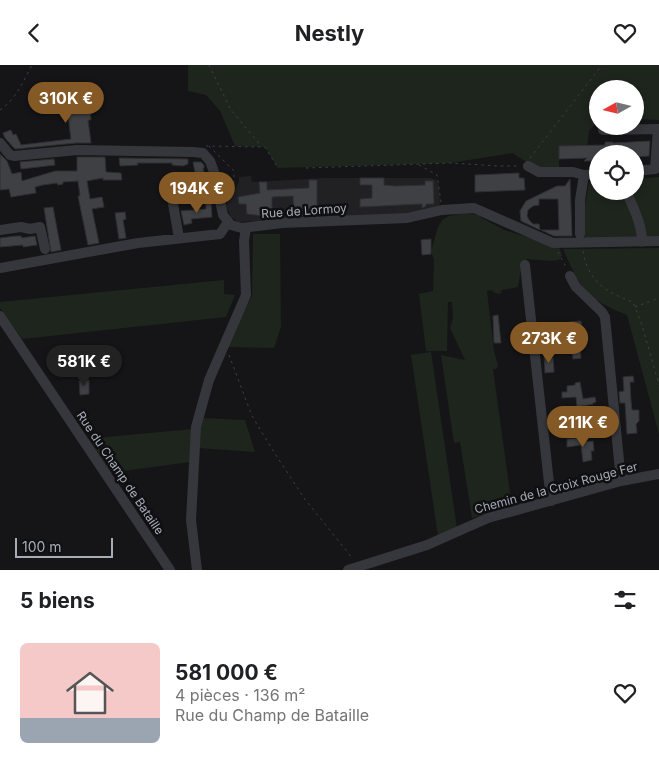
<!DOCTYPE html>
<html lang="fr">
<meta charset="utf-8">
<style>
:root{--surface:#fff;--page:#f6f6f6;--text:#202124;--muted:#757577;--line:#e0e0e0;--accent:#845925}
body{margin:0;font-family:Inter,sans-serif;background:var(--page);color:var(--text);height:100vh;display:flex;flex-direction:column;font-size:19px;white-space:nowrap}
*{box-sizing:border-box;margin:0}
p{font-size:16px;color:var(--muted)}
.icon{flex:none;width:28px;height:28px;fill:none;stroke:currentColor;stroke-width:2;stroke-linecap:round;stroke-linejoin:round}
.map{position:relative;height:505px;overflow:hidden}
.details{display:flex;flex-direction:column;background:var(--surface);flex:1}
.details>*{flex:none}
.needle{width:32px;rotate:262deg}
.tools{position:absolute;left:589px;top:15px;display:grid;gap:10px}
.tools a{display:grid;place-items:center;width:55px;height:55px;border-radius:50%;background:var(--surface);box-shadow:0 2px 8px #0003;font-size:25px}
.scale{position:absolute;left:15px;bottom:12px;width:98px;box-sizing:border-box;padding-left:5px;border:2px solid #a6adb8;border-top:0;font-size:14px;line-height:18px;white-space:nowrap;color:#a6adb8;-webkit-text-stroke:4px #101012;paint-order:stroke}
.price{position:absolute;translate:-50% -42px;padding:0 11px;border-radius:18px;background:var(--accent);color:#fff;font-size:16px;line-height:32px;filter:drop-shadow(0 1px 2px #0008)}
.price::after{content:'';position:absolute;left:50%;top:30px;width:15px;height:11px;margin-left:-8px;background:inherit;clip-path:polygon(0 0,100% 0,50% 100%)}
.price.current{background:#222;color:#fff}
ul{padding:0;list-style:none}
li{display:flex;align-items:center;gap:15px;height:125px;padding:0 20px}
li+li{border-top:1px solid var(--line)}
li span{display:grid;place-items:center;flex:none;width:140px;height:100px;border-radius:8px;color:#555}
li>.icon{margin-inline-start:auto}
span .icon{width:60px;height:60px;fill:#fffc;stroke-width:1}
li b{font-size:21px}
h2{display:flex;justify-content:space-between;align-items:center;height:60px;padding:0 20px;font-size:21px}
header{display:flex;justify-content:space-between;align-items:center;height:65px;padding:0 20px;background:var(--surface);font-size:22px;font-weight:700}
.map>svg:first-child{display:block}
.built{fill:#212124}
.green{fill:#1d251d}
.building{fill:#3f4044;stroke:#2f2f33}
.lines{fill:none;stroke-linecap:round;stroke-linejoin:round}
.path{stroke:#3c3f43;stroke-width:1;stroke-dasharray:2.5 4;stroke-linecap:butt}
.minor{stroke:#36373c;stroke-width:10}
.labels{text-anchor:middle;stroke-width:5;stroke-linejoin:round;paint-order:stroke}
.street-label{font-size:12px;fill:#a6adb8;stroke:#101012}
</style>
<header><svg class="icon" aria-label="back" viewBox="0 0 24 24"><path d="M15 5l-7 7 7 7"/></svg>Nestly<svg class="icon" aria-label="heart" viewBox="0 0 24 24"><path d="M12 20l-8-8c-3-5 5-10 8-4 3-6 11-1 8 4z"/></svg></header>
<div class="map">
<svg width="659" height="505" viewBox="0 0 659 505">
<rect width="100%" height="100%" fill="#151517"/>
<path class="built" d="M251,111L252,117L323,113H431L436,115L439,121L440,142L406,149L238,157L231,152L226,140L239,117V112Z"/>
<path class="green" d="M188,0H659V55L635,54V24H598L597,57L589,66L587,82H559V102C537,104 531,101 513,88L450,98L278,103L265,82L235,81L220,46L206,30L188,26Z
M659,112V171L585,173L584,146L589,118H597L598,126H635V114Z
M467,148L477,150L504,165L553,179L560,184L562,190L559,195L550,196L527,194L522,198L518,222L502,225L500,229L495,228L491,225L487,226L494,286L498,301L496,304H493L512,442L472,453L460,377L454,378L441,290L465,295L450,263L453,254L452,237H448L447,286H426L419,229L433,226L434,195L431,186L438,162L442,155L449,151Z
M253,169H280L281,262L274,283L230,282L227,278L252,231Z
M659,183V369L627,250C586,234 580,223 563,184Z
M224,215V229L235,230L226,252L22,274L0,243V237Z
M431,287L457,463L438,471L411,290Z
M203,353L245,355L255,387L198,383L199,364Z
M192,364L190,397L109,408L86,374Z"/>
<path class="building" d="M84,28L85,34L89,33V37L91,55H88L91,78H76L15,84L5,73L3,68L11,65L13,70L16,69L21,80L71,74L67,43L64,44L63,31Z
M650,76L649,91L635,92V89H598V93H595V96H584L587,93L559,94V81L605,80V77H613V78Z
M0,89L7,96L12,109L21,107L22,116L55,106H77V92H105L106,107L121,108L122,115H103V113L87,116L90,134L102,132L104,142L92,144L99,178L88,180L78,131H80L78,116L63,117V119L58,120L57,118L43,120L35,122L36,128L11,132L9,124L0,125Z
M119,93L188,94V99L183,101L172,100V98H137L138,100L120,101Z
M54,94L55,100L21,104L20,97Z
M193,97H201L204,100V103H203L206,117H203L207,132L198,134L196,124L198,123Z
M519,108V113H524L525,125L475,127V110Z
M360,113H384V120L396,121L425,120V116H433L434,139H426V141L422,143V139L360,142V134L372,133V120H360Z
M570,114L572,171H554L541,165H559L558,134H539V140L533,141L528,145L527,151L529,155L533,159H539L540,165L521,156L520,146L526,136L557,121H565Z
M309,115H317V150L294,151L293,131L272,132V152L265,153L264,151L247,149L246,139H239L238,132L260,128L259,117H267V125L309,123Z
M211,137L212,152L191,154L192,158L184,160L181,146L206,144V138Z
M53,142L61,185L51,187L44,143Z
M125,147L126,154L123,155L126,173L119,174L115,148Z
M16,171H21L22,173L35,171L37,180L23,182V180L0,182V173Z
M431,174V189L422,190L421,175Z
M498,250L501,278H494L493,251Z
M581,256L583,280H580L581,293L573,294L569,257Z
M549,288L550,294L553,293L554,307L545,308L544,289Z
M633,311L634,317H630L631,336L632,345H639V356L636,359L637,368L627,369L625,338H620L619,327L624,326L623,312Z
M89,315V329L80,330L79,316Z
M580,317L583,334L595,332L596,337L593,338V339L577,342L576,332L562,333V327H567V321L575,320V318Z
M583,373L584,377L593,376L594,386H591L592,395L583,397L581,380L567,382V374Z"/>
<g class="lines">
<path class="path" d="M209,0L231,45L261,81
M0,45C16,34 23,17 32,0
M206,81L265,82L278,103
M209,81L234,106V120L227,132
M530,93L602,0
M419,100L437,110L441,137
M306,103L450,98L498,101H520
M583,186C588,216 605,227 633,237L642,260L659,320
M558,187L567,204
M635,242L659,233
M229,290L252,351L272,384L304,433L353,494"/>
<path class="minor" d="M603,65L658,64L655,104L635,106
M0,78L10,90L14,91L77,85L193,87L203,88L210,96L214,107L223,150L231,160L242,163L282,158L407,153L442,145L474,143L553,178L659,176
M528,101L539,107H573L584,110
M626,126C633,142 642,159 642,177
M172,133L179,173
M0,165L21,162L30,164L40,162L45,184
M580,169V135L584,110L598,109
M525,200L551,436
M0,203L138,178L220,169L228,157
M570,211L576,222L602,247L605,252L621,416
M0,251L170,505
M197,505L191,455L196,362L209,315L246,230L244,176L246,163
M348,505L427,480L488,453L621,416L659,409"/>
</g>
<g class="labels">
<g class="street-label">
<text transform="translate(304 146) rotate(-4)" y="4">Rue de Lormoy</text>
<text transform="translate(120 408) rotate(56)" y="4">Rue du Champ de Bataille</text>
<text transform="translate(556 423) rotate(-15)" y="4">Chemin de la Croix Rouge Fer</text>
</g>
</g>
</svg>
<div class="tools">
<a><svg class="needle" viewBox="-14 -14 28 28"><path d="M0-13l5 13h-10z" fill="#e53935"/><path d="M0 13l5-13h-10z" fill="#757577"/></svg></a>
<a><svg class="icon" aria-label="locate" viewBox="0 0 24 24"><circle cx="12" cy="12" r="6"/><path d="M12 2v4M12 18v4M2 12h4M18 12h4"/></svg></a>
</div>
<div class="scale">100 m</div>
<b class="price" style="left:66px;top:59px">310K €</b>
<b class="price" style="left:197px;top:149px">194K €</b>
<b class="price" style="left:549px;top:299px">273K €</b>
<b class="price current" style="left:84px;top:322px">581K €</b>
<b class="price" style="left:583px;top:383px">211K €</b>
</div>
<section class="details">
<h2>5 biens<svg class="icon" aria-label="filters" viewBox="0 0 24 24"><path d="M4 7h16M4 17h16"/><circle cx="9" cy="7" r="2"/><circle cx="15" cy="17" r="2"/></svg></h2>
<ul>
<li><span style="background:linear-gradient(#f6c9c9 75%,#9aa5b1 0)"><svg class="icon" aria-label="home" viewBox="0 0 24 24"><path d="M3 11l9-7 9 7M6 9v11h12V9"/></svg></span><div><b>581 000 €</b><p>4 pièces · 136 m²</p><p>Rue du Champ de Bataille</p></div><svg class="icon" aria-label="heart" viewBox="0 0 24 24"><path d="M12 20l-8-8c-3-5 5-10 8-4 3-6 11-1 8 4z"/></svg></li>
</ul>
</section>
